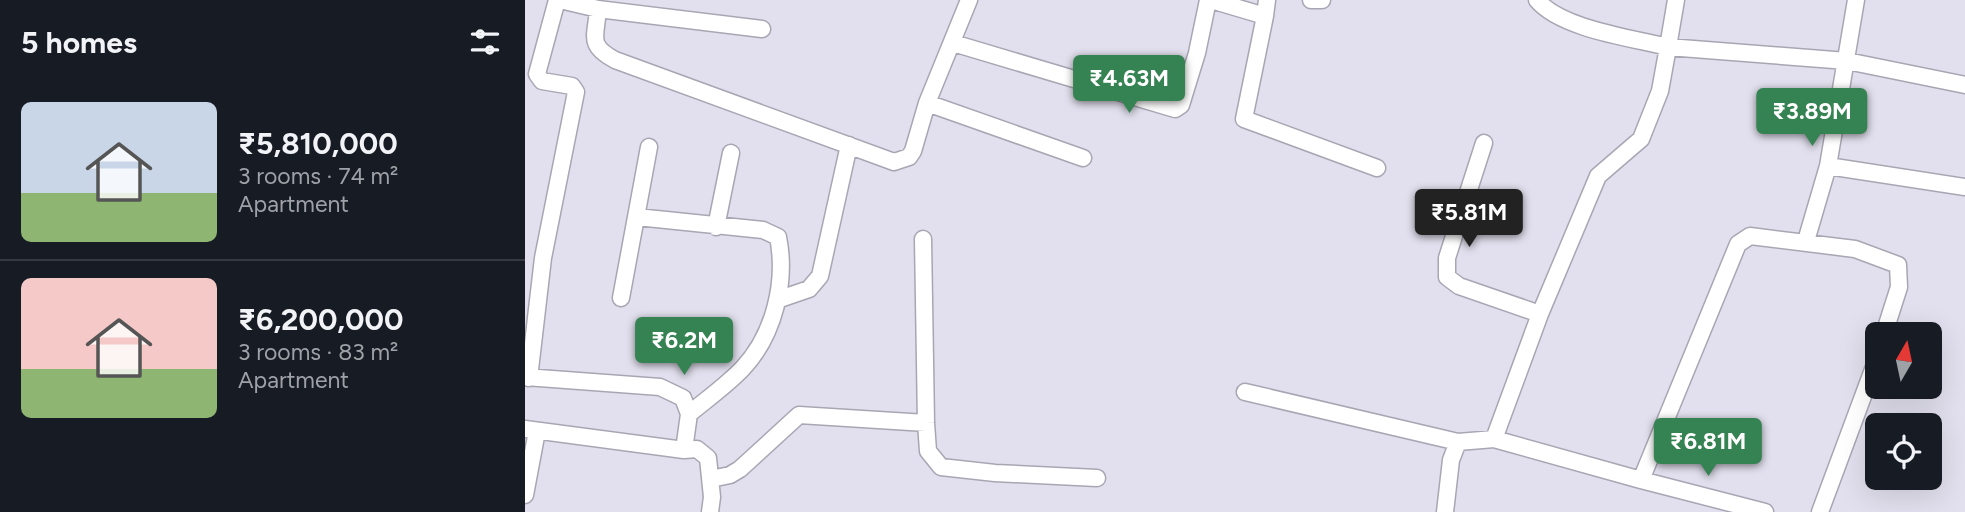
<!DOCTYPE html>
<meta charset="utf-8">
<style>
:root{--surface:#171b24;--page:#242831;--text:#f1f3f6;--muted:#9ea1a6;--line:#363941;--accent:#358352}
body{margin:0;font-family:Figtree,sans-serif;background:var(--page);color:var(--text);height:100vh;display:flex;flex-direction:column;font-size:26px;white-space:nowrap}
*{box-sizing:border-box;margin:0}
p{font-size:23px;color:var(--muted)}
.icon{flex:none;width:38px;height:38px;fill:none;stroke:currentColor;stroke-width:2;stroke-linecap:round;stroke-linejoin:round}
.map{position:relative;flex:1;overflow:hidden}
.details{display:flex;flex-direction:column;background:var(--surface);width:525px}
.details>*{flex:none}
.needle{width:46px;rotate:9deg}
.tools{position:absolute;left:1340px;top:322px;display:grid;gap:14px}
.tools a{display:grid;place-items:center;width:77px;height:77px;border-radius:10px;background:var(--surface);box-shadow:0 7px 28px #0002;font-size:35px}
.price{position:absolute;translate:-50% -60px;padding:0 16px;border-radius:7px;background:var(--accent);color:#fff;font-size:23px;line-height:46px;filter:drop-shadow(0 2px 4px #0008)}
.price::after{content:'';position:absolute;left:50%;top:42px;width:21px;height:16px;margin-left:-10px;background:inherit;clip-path:polygon(0 0,100% 0,50% 100%)}
.price.selected{background:#222;color:#fff}
ul{padding:0;list-style:none}
li{display:flex;align-items:center;gap:21px;height:175px;padding:0 21px}
li+li{border-top:2px solid var(--line)}
li span{display:grid;place-items:center;flex:none;width:196px;height:140px;border-radius:10px;color:#555}
li>.icon{margin-inline-start:auto}
span .icon{width:84px;height:84px;fill:#fffc;stroke-width:1}
li b{font-size:30px}
h2{display:flex;justify-content:space-between;align-items:center;height:84px;padding:0 21px;font-size:30px}
main{display:flex;flex:1;min-height:0}
.map>svg:first-child{display:block}
.lines{fill:none;stroke-linecap:round;stroke-linejoin:round}
.street-casing{stroke:#a8a6b3;stroke-width:19}
.street{stroke:#fff;stroke-width:16}
</style>
<main>
<section class="details">
<h2>5 homes<svg class="icon" aria-label="filters" viewBox="0 0 24 24"><path d="M4 7h16M4 17h16"/><circle cx="9" cy="7" r="2"/><circle cx="15" cy="17" r="2"/></svg></h2>
<ul>
<li><span style="background:linear-gradient(#c9d6e8 65%,#8fb573 0)"><svg class="icon" aria-label="home" viewBox="0 0 24 24"><path d="M3 11l9-7 9 7M6 9v11h12V9"/></svg></span><div><b>₹5,810,000</b><p>3 rooms · 74 m²</p><p>Apartment</p></div></li>
<li><span style="background:linear-gradient(#f6c9c9 65%,#8fb573 0)"><svg class="icon" aria-label="home" viewBox="0 0 24 24"><path d="M3 11l9-7 9 7M6 9v11h12V9"/></svg></span><div><b>₹6,200,000</b><p>3 rooms · 83 m²</p><p>Apartment</p></div></li>
</ul>
</section>
<div class="map">
<svg width="1440" height="512" viewBox="0 0 1440 512">
<rect width="100%" height="100%" fill="#e2e0ee"/>
<g class="lines">
<defs>
<path id="street" d="M35,0L73,9L237,29
M686,0L740,16L742,0
M786,0H797
M1012,0C1036,29 1107,38 1143,47L1151,0
M73,9C71,37 62,45 90,60L369,162L384,157L388,151L402,103L444,0
M740,16L719,119L852,168
M428,43L650,109L656,105L672,53L683,0
M402,103L558,158
M959,143L922,258V277L934,286L1015,314
M1303,166L1440,187
M112,217L238,230L253,237C262,282 249,335 218,368C202,385 182,399 164,414
M191,227L206,153
M398,239L401,423L403,451L416,467L470,473L572,478
M1281,241L1303,166L1331,0
M96,298L124,147
M255,299L284,289L295,276L324,145
M0,377L135,387L158,398L164,414L159,450L172,449L183,458L187,497L185,512
M4,378L18,258L51,92L47,86L17,81L12,74L32,0
M720,392L933,442
M0,429L159,450
M969,439L1015,314L1073,176L1116,139L1135,91L1143,47L1322,61L1440,85
M186,479L205,475L215,469L274,415L401,423
M1116,480L1240,512
M0,495L12,431
M920,512L926,460L933,442L969,439L1116,480L1213,244L1225,236L1330,249L1373,265L1374,287L1359,334
M1295,512L1353,356"/>
</defs>
<use href="#street" class="street-casing"/>
<use href="#street" class="street"/>
</g>
</svg>
<div class="tools">
<a><svg class="needle" viewBox="-14 -14 28 28"><path d="M0-13l5 13h-10z" fill="#e53935"/><path d="M0 13l5-13h-10z" fill="#9ea1a6"/></svg></a>
<a><svg class="icon" aria-label="locate" viewBox="0 0 24 24"><circle cx="12" cy="12" r="6"/><path d="M12 2v4M12 18v4M2 12h4M18 12h4"/></svg></a>
</div>
<b class="price" style="left:604px;top:115px">₹4.63M</b>
<b class="price" style="left:1287px;top:148px">₹3.89M</b>
<b class="price selected" style="left:944px;top:249px">₹5.81M</b>
<b class="price" style="left:159px;top:377px">₹6.2M</b>
<b class="price" style="left:1183px;top:478px">₹6.81M</b>
</div>
</main>
